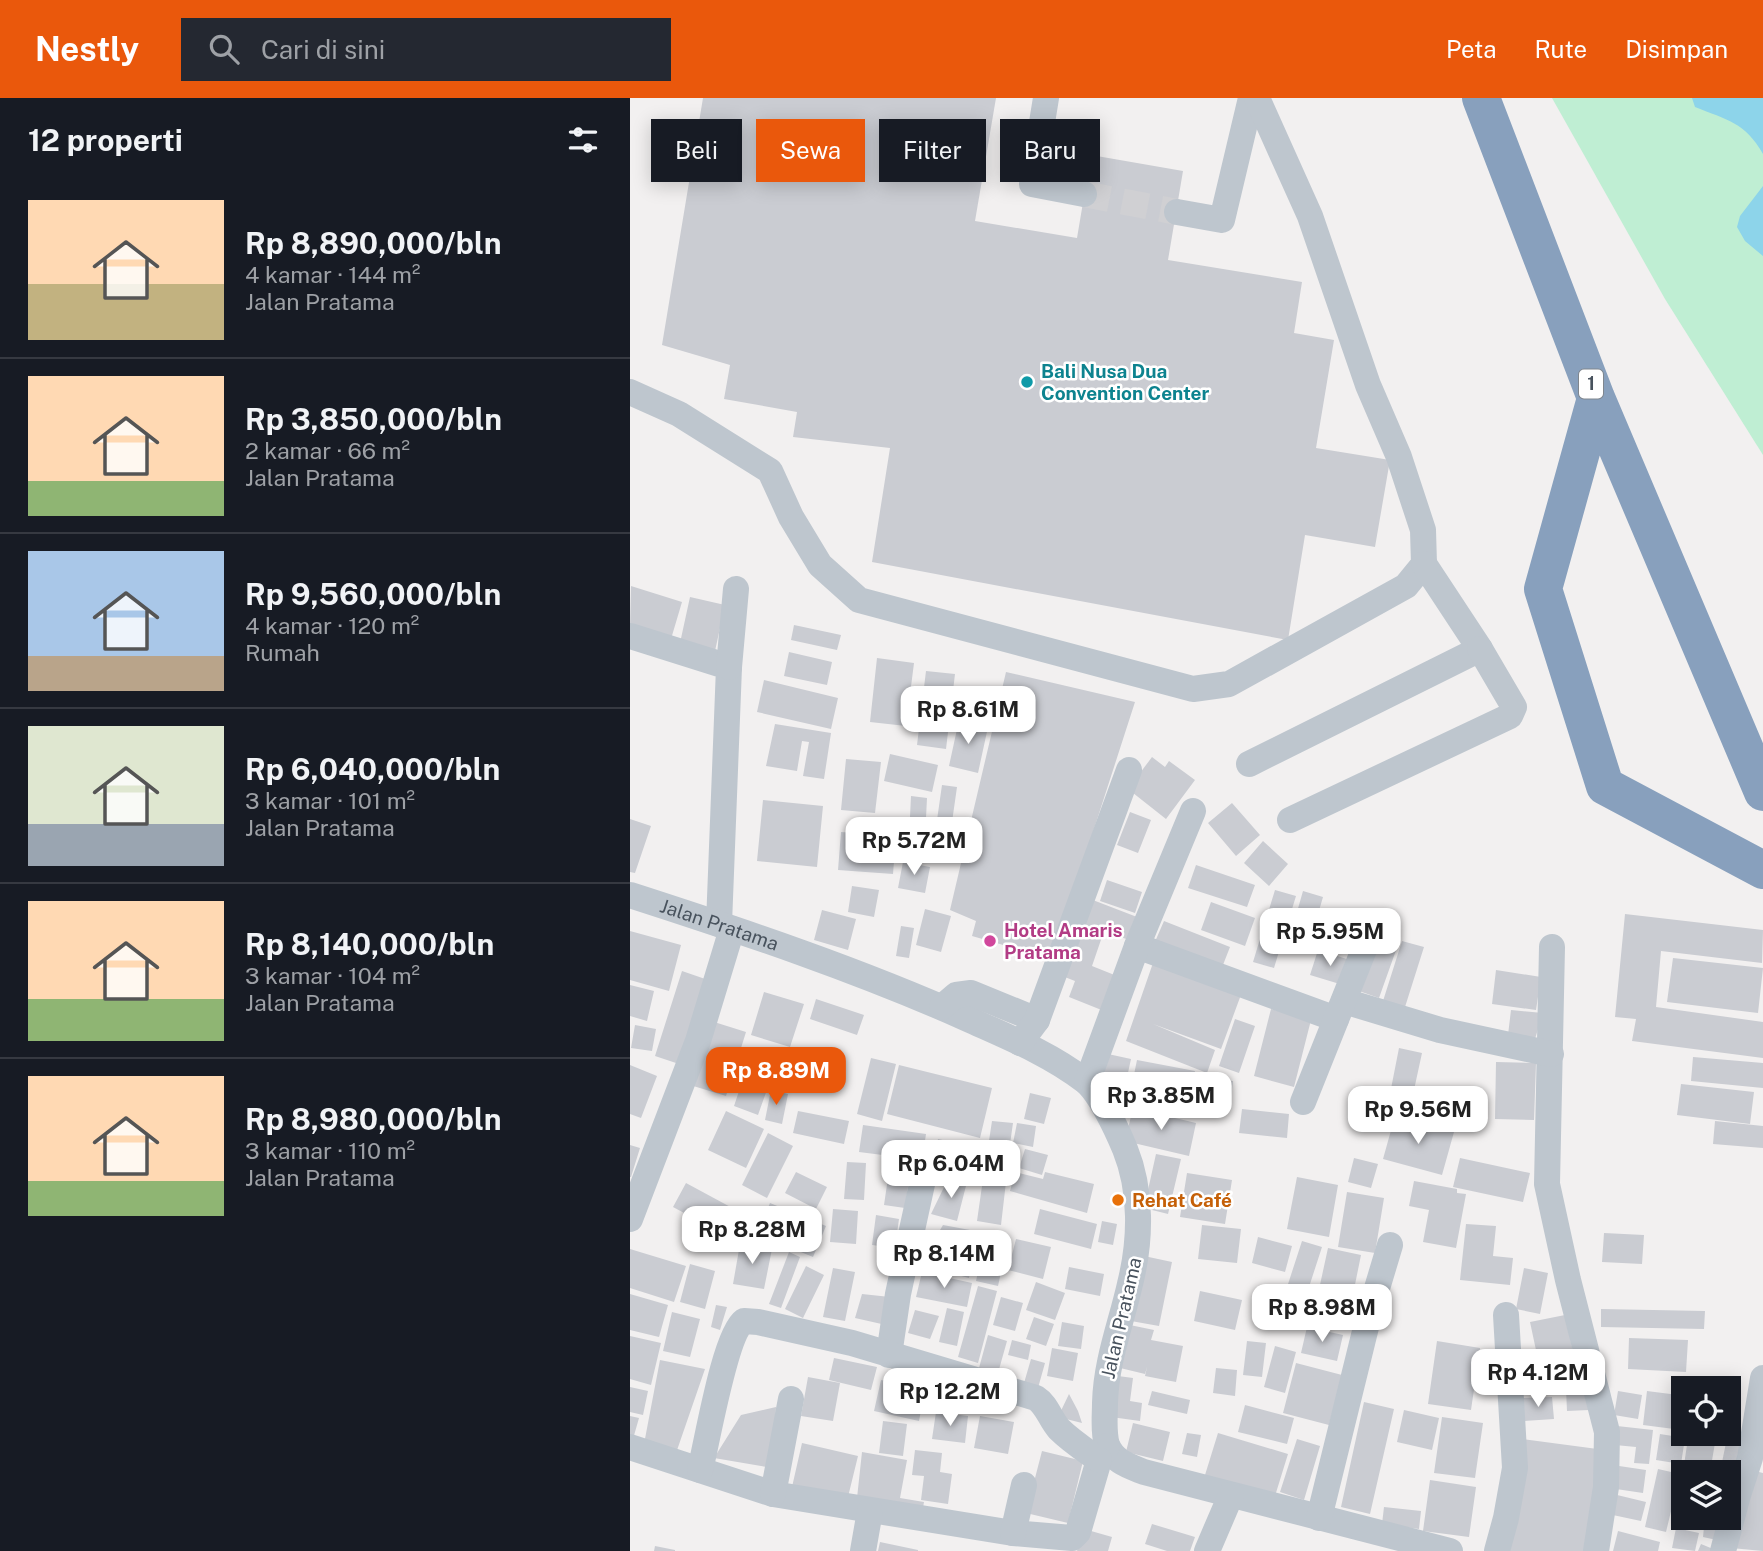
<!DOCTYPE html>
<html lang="id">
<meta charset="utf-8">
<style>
:root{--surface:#171b24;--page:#242831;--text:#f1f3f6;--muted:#9ea1a6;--line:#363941;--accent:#ea580c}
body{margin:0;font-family:"Public Sans",sans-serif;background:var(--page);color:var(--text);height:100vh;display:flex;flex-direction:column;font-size:26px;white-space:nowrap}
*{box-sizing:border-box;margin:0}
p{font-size:23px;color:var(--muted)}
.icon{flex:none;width:38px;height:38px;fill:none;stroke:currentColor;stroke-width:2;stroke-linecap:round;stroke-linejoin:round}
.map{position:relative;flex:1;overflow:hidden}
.drawer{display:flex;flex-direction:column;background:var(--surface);width:630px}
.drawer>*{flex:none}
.banner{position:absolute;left:21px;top:21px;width:665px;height:63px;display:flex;gap:14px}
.tools{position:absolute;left:1041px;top:1278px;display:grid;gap:14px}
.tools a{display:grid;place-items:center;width:70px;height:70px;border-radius:0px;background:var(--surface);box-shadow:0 4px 18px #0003;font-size:35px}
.price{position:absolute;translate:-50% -60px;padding:0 16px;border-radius:14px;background:#fff;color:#222;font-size:23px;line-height:46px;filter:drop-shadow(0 2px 4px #0008)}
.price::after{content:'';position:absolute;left:50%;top:42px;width:21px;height:16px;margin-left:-10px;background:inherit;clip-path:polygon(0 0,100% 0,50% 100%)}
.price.active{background:var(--accent);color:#fff}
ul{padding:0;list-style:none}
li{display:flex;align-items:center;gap:21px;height:175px;padding:0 28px}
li+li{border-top:2px solid var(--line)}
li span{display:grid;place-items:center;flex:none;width:196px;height:140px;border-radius:0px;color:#555}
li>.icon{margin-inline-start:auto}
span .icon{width:84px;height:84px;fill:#fffc;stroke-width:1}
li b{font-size:30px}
h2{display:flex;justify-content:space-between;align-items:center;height:84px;padding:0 28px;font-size:30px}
.chip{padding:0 24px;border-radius:0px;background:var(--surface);box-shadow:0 4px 18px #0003;font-size:24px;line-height:63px}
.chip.active{background:var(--accent);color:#fff}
header{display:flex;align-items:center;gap:42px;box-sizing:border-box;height:98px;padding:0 35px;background:var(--accent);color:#fff}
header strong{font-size:33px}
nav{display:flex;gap:38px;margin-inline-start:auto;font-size:24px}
.search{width:490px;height:63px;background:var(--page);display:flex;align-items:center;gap:18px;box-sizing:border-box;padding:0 24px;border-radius:0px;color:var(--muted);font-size:26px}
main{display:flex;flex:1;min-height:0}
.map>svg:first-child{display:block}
.green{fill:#bfeed3}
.water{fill:#8dd4ea}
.building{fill:#caccd2}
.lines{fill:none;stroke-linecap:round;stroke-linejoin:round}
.minor-tunnel{stroke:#d0d0d3;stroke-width:26;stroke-dasharray:26 13;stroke-linecap:butt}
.minor{stroke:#bec6ce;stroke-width:26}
.highway{stroke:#88a0bd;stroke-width:38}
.culture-dot{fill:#0f9aa8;stroke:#fff;stroke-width:2.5}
.hotel-dot{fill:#d1479c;stroke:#fff;stroke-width:2.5}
.food-dot{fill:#e8710a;stroke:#fff;stroke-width:2.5}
.labels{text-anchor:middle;stroke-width:5;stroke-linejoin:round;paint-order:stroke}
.shield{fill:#fff;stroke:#7f868e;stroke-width:2}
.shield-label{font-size:18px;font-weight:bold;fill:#48525d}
.culture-label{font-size:19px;font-weight:bold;fill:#0d838f;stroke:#fff;text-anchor:start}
.street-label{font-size:19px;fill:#48525d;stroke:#fff}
.hotel-label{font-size:19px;font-weight:bold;fill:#b23c85;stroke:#fff;text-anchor:start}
.food-label{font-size:19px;font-weight:bold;fill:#c56008;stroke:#fff;text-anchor:start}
</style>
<header>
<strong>Nestly</strong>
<div class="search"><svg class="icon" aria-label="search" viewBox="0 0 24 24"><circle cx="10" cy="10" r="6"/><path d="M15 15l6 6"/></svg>Cari di sini</div>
<nav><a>Peta</a><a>Rute</a><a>Disimpan</a></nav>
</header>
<main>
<section class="drawer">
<h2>12 properti<svg class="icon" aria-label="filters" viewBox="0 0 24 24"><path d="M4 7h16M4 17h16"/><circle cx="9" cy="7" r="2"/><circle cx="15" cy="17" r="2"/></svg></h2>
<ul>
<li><span style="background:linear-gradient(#ffd9b3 60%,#c2b280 0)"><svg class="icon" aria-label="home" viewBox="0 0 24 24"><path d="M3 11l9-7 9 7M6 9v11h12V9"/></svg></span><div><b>Rp 8,890,000/bln</b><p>4 kamar · 144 m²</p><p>Jalan Pratama</p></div></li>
<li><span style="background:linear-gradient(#ffd9b3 75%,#8fb573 0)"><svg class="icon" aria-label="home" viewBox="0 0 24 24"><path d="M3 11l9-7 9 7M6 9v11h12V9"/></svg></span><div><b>Rp 3,850,000/bln</b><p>2 kamar · 66 m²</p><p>Jalan Pratama</p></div></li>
<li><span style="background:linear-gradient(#a9c7e8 75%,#b9a48a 0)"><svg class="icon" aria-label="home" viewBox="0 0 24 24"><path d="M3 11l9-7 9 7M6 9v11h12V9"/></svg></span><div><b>Rp 9,560,000/bln</b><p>4 kamar · 120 m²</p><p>Rumah</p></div></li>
<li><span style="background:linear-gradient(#dfe7d0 70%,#9aa5b1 0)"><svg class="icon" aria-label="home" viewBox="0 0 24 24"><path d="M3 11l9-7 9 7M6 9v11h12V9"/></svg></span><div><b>Rp 6,040,000/bln</b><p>3 kamar · 101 m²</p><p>Jalan Pratama</p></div></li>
<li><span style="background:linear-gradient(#ffd9b3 70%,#8fb573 0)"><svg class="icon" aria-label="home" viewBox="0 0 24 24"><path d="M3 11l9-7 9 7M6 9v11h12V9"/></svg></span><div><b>Rp 8,140,000/bln</b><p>3 kamar · 104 m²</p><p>Jalan Pratama</p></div></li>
<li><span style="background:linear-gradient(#ffd9b3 75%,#8fb573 0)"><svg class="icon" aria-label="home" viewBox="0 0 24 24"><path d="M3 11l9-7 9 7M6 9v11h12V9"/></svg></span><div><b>Rp 8,980,000/bln</b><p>3 kamar · 110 m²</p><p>Jalan Pratama</p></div></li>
</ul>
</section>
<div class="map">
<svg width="1133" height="1453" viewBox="0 0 1133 1453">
<rect width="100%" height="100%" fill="#f2f0f0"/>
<path class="green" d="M922,0H1133V357L1035,201Z"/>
<path class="water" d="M1062,0H1133V56C1115,24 1097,22 1065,9Z
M1133,88V158L1115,143L1107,129L1110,118Z"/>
<path class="building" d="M73,0H366L345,123L447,140L461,57L553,73L538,162L672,184L664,235L704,242L686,350L760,362L745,449L675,437L658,542L242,464L260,350L163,339L167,314L94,301L100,267L32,247Z
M1,488L52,504L41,541L0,529Z
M60,499L95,507L85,553L50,545Z
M164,527L211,537L207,552L161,542Z
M159,554L202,564L197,587L154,578Z
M247,560L284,565L276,628L240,624Z
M296,573L325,576L316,651L287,647Z
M376,574L505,604L422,861L342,838L346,823L320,812Z
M134,582L208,600L201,631L127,614Z
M329,622L358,629L348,675L319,668Z
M145,626L201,635L194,681L173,678L179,644L172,643L167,673L136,668Z
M260,656L308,667L302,694L254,683Z
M522,659L535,669L539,663L565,682L536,721L498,691Z
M216,661L251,664L245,715L211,712Z
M312,687L327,689L322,724L307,722Z
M281,698L297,700L296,720L280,719Z
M133,702L193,708L187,769L127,763Z
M602,705L630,737L606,758L578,725Z
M500,714L521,722L508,755L487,747Z
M0,721L21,728L5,775L0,774Z
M296,729L332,736L327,759L291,752Z
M211,734L266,738L263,776L208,772Z
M633,743L658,766L639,788L614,765Z
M273,764L300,769L295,795L268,790Z
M566,767L625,787L617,809L558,790Z
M477,782L512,794L505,815L470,803Z
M222,788L249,792L244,819L218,814Z
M645,792L666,798L644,870L623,864Z
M673,793L693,799L681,840L661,835Z
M455,799L507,819L499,842L474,833L462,868L487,878L474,913L439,899L445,883L427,876Z
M581,804L625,820L615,848L571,832Z
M295,811L321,818L311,854L286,847Z
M192,812L226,821L218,852L184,842Z
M995,816L1133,832L1132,865L1031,853L1026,909L1133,924V960L1002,943L1006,921L985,919Z
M693,820L730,831L722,857L685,845Z
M534,823L600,849L591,872L524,846Z
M271,828L284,830L279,860L266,858Z
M0,833L51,847L39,893L0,882Z
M750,834L770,841L749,900L729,893Z
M772,843L794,849L775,909L753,903Z
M688,852L720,862L713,887L680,877Z
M1043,860L1133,870L1128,915L1037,904Z
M524,862L612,894L591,951L523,926L585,952L577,975L496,943Z
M866,872L911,879L906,912L862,906Z
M52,873L81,883L55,968L25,958Z
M0,887L24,893L17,923L0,918Z
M134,894L174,906L160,949L121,937Z
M186,901L234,917L227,937L180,921Z
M641,911L681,922L664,989L624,978Z
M881,912L913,915L905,941L878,937Z
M605,921L625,928L609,975L589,968Z
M81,923L116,934L96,998L60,987Z
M5,927L26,931L22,953L1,950Z
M769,950L792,955L779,1015L757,1011Z
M478,956L501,961L494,993L470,988Z
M1063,959L1133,965V990L1061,983Z
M241,960L266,966L252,1023L227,1016Z
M507,962L565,973L559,1002L501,991Z
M180,963L214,976L209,991L174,979Z
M866,964L906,965L904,1022L865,1021Z
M0,967L27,978L11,1020L0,1016Z
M269,967L362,990L350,1040L257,1016Z
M114,978L139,986L128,1017L104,1008Z
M587,981L603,983L600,1007L584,1005Z
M1051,986L1124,994L1120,1026L1047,1017Z
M141,992L158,996L152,1026L135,1022Z
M400,995L421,1000L414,1026L394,1021Z
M503,1010L566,1025L559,1058L495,1043Z
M612,1011L659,1016L657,1040L609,1035Z
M96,1013L134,1031L116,1070L78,1052Z
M168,1013L219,1023L214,1046L163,1035Z
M765,1018L824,1034L812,1077L753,1061Z
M362,1023L383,1025L379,1053L388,1054L385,1073L355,1069Z
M1085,1023L1133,1028V1050L1083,1046Z
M387,1025L406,1028L403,1049L383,1045Z
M233,1027L296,1036L292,1062L229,1054Z
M138,1035L163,1048L137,1100L112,1087Z
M308,1041L349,1050L343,1074L303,1065Z
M0,1047L10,1050L1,1079H0Z
M395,1051L418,1057L412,1077L389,1070Z
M526,1056L551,1061L538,1116L514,1110Z
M724,1060L748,1066L741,1090L718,1084Z
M830,1060L900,1075L893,1104L823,1089Z
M217,1064L236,1065L234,1102L214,1101Z
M260,1066L281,1068L275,1110L254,1107Z
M166,1074L197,1089L186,1111L155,1095Z
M385,1074L413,1081L415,1074L464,1086L457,1115L380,1093Z
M557,1075L602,1082L595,1126L550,1119Z
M667,1079L708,1087L699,1139L657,1131Z
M338,1080L327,1123L301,1116L316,1085Z
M353,1081L376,1084L371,1127L347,1123Z
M784,1083L827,1091V1095L836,1096L826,1150L793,1144L799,1112L779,1108Z
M56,1085L119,1119L106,1143L43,1109Z
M717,1094L754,1100L745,1155L708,1149Z
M140,1105L196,1128L183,1159L127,1136Z
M203,1111L228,1113L226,1146L200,1144Z
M410,1111L467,1126L461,1151L404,1136Z
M246,1117L269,1121L265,1150L242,1147Z
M472,1123L487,1126L483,1147L468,1144Z
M836,1126L866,1128L863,1158L883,1160L880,1187L830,1182Z
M313,1127L340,1132L336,1152L303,1144Z
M572,1127L611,1131L607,1165L568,1161Z
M974,1135L1014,1137L1012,1166L972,1164Z
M628,1139L662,1148L655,1174L622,1165Z
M386,1141L421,1149L413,1181L378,1172Z
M672,1143L692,1149L667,1226L647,1220Z
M110,1146L142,1151L134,1191L103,1186Z
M306,1149L344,1158L339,1180L301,1170Z
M698,1150L731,1157L717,1226L683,1219Z
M0,1151L56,1168L44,1204L0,1190Z
M353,1151L375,1156L368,1188L346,1183Z
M159,1154L170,1159L151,1210L139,1206Z
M514,1158L542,1164L529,1228L501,1223Z
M60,1166L85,1173L75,1211L50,1204Z
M176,1168L194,1177L173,1220L155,1211Z
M439,1169L474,1176L470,1198L435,1191Z
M203,1170L225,1174L215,1223L193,1219Z
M894,1170L918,1175L910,1216L886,1211Z
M292,1174L342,1185L337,1209L286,1199Z
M406,1184L435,1195L425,1222L396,1212Z
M348,1188L367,1193L348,1265L328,1259Z
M570,1193L612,1202L605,1232L564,1223Z
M0,1196L38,1207L29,1239L0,1232Z
M232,1196L260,1199L256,1227L225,1220Z
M371,1199L393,1205L385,1233L363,1227Z
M86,1207L97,1209L90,1232L81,1229Z
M317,1210L334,1214L327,1248L309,1244Z
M971,1211L1075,1213L1074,1231L971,1229Z
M285,1212L309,1218L300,1241L278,1235Z
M42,1214L70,1221L60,1259L33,1253Z
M935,1217L948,1276L913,1285L900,1224Z
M404,1219L424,1226L416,1248L396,1241Z
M432,1224L454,1228L451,1251L428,1248Z
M495,1226L524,1232L521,1242L553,1248L546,1284L515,1278L517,1269L515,1276L486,1269Z
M677,1229L713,1237L707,1263L671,1255Z
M358,1237L377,1243L368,1275L349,1270Z
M0,1238L31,1245L21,1287L0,1281Z
M999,1240L1058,1242L1056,1274L998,1271Z
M382,1242L401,1247L398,1262L378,1257Z
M617,1243L636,1245L632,1279L613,1277Z
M807,1243L850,1250L841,1312L798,1306Z
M645,1248L666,1254L655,1295L634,1289Z
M422,1250L448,1255L443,1283L417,1278Z
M204,1260L247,1269L241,1292L199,1282Z
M401,1261L415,1265L408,1290L394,1285Z
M30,1262L75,1271L45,1358L14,1346Z
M666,1265L712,1277L699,1327L653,1315Z
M586,1270L607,1272L605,1298L583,1295Z
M488,1278L503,1280L500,1303L512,1305L510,1323L481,1319Z
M178,1279L210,1285L203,1323L171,1318Z
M251,1282L295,1291L289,1323L244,1313Z
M0,1289L18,1293L13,1317L0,1314Z
M958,1290L959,1312L937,1313L936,1291Z
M522,1293L560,1302L557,1316L518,1307Z
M988,1293L1012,1297L1008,1321L984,1317Z
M1017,1293L1048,1297L1044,1331L1013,1327Z
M439,1296L448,1313L452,1325L428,1319Z
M922,1299L924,1321L894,1323L893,1300Z
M734,1304L764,1311L740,1416L711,1409Z
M615,1307L664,1320L657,1346L608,1334Z
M146,1309L143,1370L84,1360L111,1317Z
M774,1312L809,1320L802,1352L767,1344Z
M306,1314L338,1318L335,1345L302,1341Z
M0,1318L9,1320L3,1341L0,1340Z
M350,1318L384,1324L378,1356L344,1350Z
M812,1319L853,1325L845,1380L804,1375Z
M253,1323L277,1326L273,1358L249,1355Z
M503,1325L540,1334L533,1363L496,1354Z
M987,1328L1023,1332L1019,1366L1004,1365L1006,1349L985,1347Z
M557,1335L571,1337L567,1359L552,1356Z
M588,1335L658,1356L645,1398L575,1377Z
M1098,1335L1116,1339L1099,1390V1374H1090Z
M1030,1336L1055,1340L1051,1366L1026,1362Z
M1058,1340L1085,1345L1080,1374H1053Z
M667,1341L690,1348L674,1402L650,1394Z
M893,1341L975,1352L962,1453H879Z
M172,1345L228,1358L217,1403L162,1389Z
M285,1352L312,1355L310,1374L322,1376L318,1406L291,1402L294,1378L282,1377Z
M412,1353L453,1363L438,1425L396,1415Z
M232,1354L277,1362L270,1400L294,1404L292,1415L227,1400Z
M989,1368L1016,1372L1013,1395L986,1391Z
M1028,1371L1050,1376L1036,1434L1015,1429Z
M1121,1372L1133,1375V1453L1101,1450Z
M800,1382L846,1389L839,1439L793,1433Z
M983,1396L1016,1404L1011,1423L978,1416Z
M754,1409L791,1413L789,1431L752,1426Z
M1053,1419H1095L1091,1443L1073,1439L1074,1429L1052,1425Z
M522,1426L565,1439L560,1453H537L515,1446Z
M1046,1430L1069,1435L1065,1453L1042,1450Z
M454,1431L482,1439L478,1453H447Z
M988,1433L1030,1444L1028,1453H983Z
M250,1444L288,1452V1453H248Z
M1071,1446L1088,1453H1068Z
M25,1448L45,1452V1453H24Z"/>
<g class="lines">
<path class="minor-tunnel" d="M454,96L547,114"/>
<g class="minor">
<path d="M416,0L402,86L454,96"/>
<path d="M547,114L592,122L621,0"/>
<path d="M0,294L49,316L140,373L161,419L190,467L229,502L563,591L599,586L776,488L794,466L793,432L769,359L738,287L680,118L627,0"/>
<path d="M0,538L99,569L89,826"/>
<path d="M99,569L106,491"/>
<path d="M619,666L850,551L794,466"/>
<path d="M660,722L880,618L884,609L850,551"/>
<path id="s1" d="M0,797C115,834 228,872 338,921C378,939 420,956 455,983C470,995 487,1032 495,1051C512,1093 511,1142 500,1186C491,1226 476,1263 475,1305C475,1318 473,1334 477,1347C484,1364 499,1368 514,1374L820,1453"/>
<path d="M507,848L706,921"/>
<path d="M922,849L917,1086L938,1182L977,1334L976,1389L966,1453"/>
<path d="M714,903L810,932L921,956"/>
<path d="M312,909L326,897L341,895L407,922"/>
<path d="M390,945L407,922L499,672"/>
<path d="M457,984L507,848L563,713"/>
<path d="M673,1004L739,839"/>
<path d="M0,1121L68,943L102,831"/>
<path d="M259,1257L268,1196L294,1077"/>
<path d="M0,1349L143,1396L383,1435L442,1440L448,1434L469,1362L477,1348"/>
<path d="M70,1372C77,1345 95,1236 114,1223L128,1224L222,1245L406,1300C417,1307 420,1321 429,1331C441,1343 455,1352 469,1362"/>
<path d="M143,1396L161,1301"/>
<path d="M689,1420L739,1217L760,1147"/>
<path d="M383,1435L394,1387"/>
<path d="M233,1453L240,1413"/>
<path d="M577,1453L601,1397"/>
<path d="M867,1453L876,1420L885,1370L876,1217"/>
<path d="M1093,1453L1108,1397L1120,1360L1133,1280"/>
</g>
<path class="highway" d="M851,0L966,300L1133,694
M966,300L913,491L975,688L1133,772"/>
</g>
<circle class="culture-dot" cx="397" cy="284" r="7"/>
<circle class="hotel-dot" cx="360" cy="843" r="7"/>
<circle class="food-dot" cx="488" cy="1102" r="7"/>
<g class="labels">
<rect class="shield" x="949" y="271.5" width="24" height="29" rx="5"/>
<g class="shield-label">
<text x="961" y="292">1</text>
</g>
<g class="culture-label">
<text x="411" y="280">Bali Nusa Dua<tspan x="411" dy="22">Convention Center</tspan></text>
</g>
<g class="street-label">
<text dy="7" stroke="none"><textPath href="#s1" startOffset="94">Jalan Pratama</textPath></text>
<text transform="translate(491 1220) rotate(-77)" y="7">Jalan Pratama</text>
</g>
<g class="hotel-label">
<text x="374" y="839">Hotel Amaris<tspan x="374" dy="22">Pratama</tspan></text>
</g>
<g class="food-label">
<text x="502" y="1109">Rehat Café</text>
</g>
</g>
</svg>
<div class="tools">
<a><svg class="icon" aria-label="locate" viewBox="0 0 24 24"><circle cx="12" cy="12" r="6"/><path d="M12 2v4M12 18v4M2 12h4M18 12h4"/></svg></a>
<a><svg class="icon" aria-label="layers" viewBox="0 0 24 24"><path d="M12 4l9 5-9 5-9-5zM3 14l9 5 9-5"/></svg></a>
</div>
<b class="price" style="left:338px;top:648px">Rp 8.61M</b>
<b class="price" style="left:284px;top:779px">Rp 5.72M</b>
<b class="price" style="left:700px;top:870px">Rp 5.95M</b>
<b class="price active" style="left:146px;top:1009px">Rp 8.89M</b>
<b class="price" style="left:531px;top:1034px">Rp 3.85M</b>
<b class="price" style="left:788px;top:1048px">Rp 9.56M</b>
<b class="price" style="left:321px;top:1102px">Rp 6.04M</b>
<b class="price" style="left:122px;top:1168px">Rp 8.28M</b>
<b class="price" style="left:314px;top:1192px">Rp 8.14M</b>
<b class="price" style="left:692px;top:1246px">Rp 8.98M</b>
<b class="price" style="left:908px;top:1311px">Rp 4.12M</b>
<b class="price" style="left:320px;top:1330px">Rp 12.2M</b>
<div class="banner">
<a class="chip">Beli</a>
<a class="chip active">Sewa</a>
<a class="chip">Filter</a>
<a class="chip">Baru</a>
</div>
</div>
</main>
